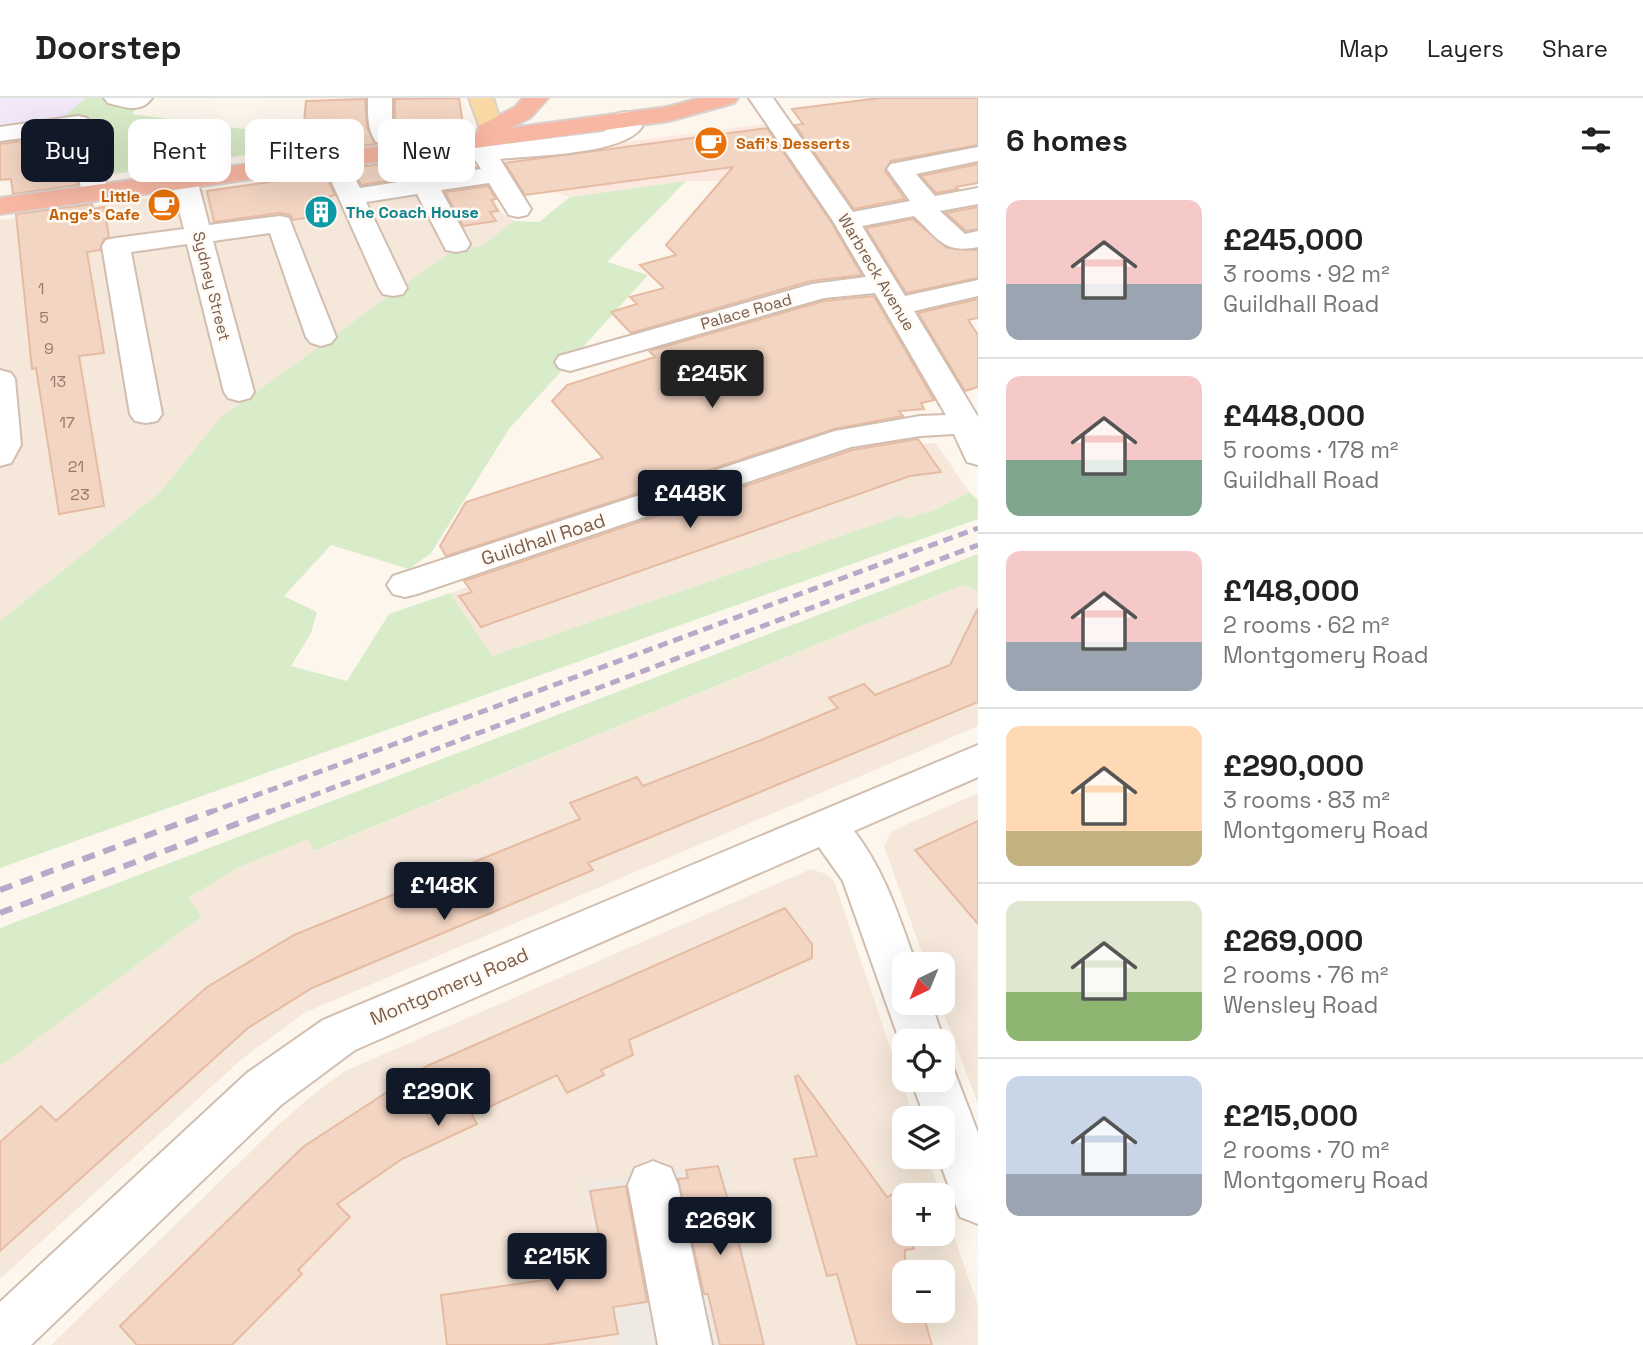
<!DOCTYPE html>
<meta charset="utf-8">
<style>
:root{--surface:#fff;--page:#f6f6f6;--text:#222;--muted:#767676;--line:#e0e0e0;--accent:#111827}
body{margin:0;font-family:"Space Grotesk",sans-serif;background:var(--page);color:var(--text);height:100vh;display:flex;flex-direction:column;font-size:26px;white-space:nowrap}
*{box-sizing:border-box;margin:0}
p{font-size:23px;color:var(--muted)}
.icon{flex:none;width:38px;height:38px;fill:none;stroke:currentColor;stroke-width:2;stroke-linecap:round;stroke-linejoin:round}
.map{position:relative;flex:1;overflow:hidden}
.panel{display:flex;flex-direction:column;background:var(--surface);width:665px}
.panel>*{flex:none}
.hud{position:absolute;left:21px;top:21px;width:665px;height:63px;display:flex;gap:14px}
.needle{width:46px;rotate:223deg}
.fabs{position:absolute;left:892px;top:854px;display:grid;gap:14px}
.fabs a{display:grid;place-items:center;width:63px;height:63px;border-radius:14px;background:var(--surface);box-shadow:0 7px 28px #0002;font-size:35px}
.price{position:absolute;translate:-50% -60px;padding:0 16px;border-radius:7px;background:var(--accent);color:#fff;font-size:23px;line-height:46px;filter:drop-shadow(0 2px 4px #0008)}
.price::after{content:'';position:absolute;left:50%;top:42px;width:21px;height:16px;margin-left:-10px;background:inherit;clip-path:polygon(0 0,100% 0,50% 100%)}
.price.active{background:#222;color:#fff}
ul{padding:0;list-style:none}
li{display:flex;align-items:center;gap:21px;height:175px;padding:0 28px}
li+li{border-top:2px solid var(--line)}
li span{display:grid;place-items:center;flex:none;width:196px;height:140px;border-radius:14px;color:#555}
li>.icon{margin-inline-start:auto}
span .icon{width:84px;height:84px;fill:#fffc;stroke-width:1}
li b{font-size:30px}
h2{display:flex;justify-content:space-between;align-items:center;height:84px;padding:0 28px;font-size:30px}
.tag{padding:0 24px;border-radius:14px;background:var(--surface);box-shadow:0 7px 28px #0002;font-size:24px;line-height:63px}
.tag.active{background:var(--accent);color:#fff}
header{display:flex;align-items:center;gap:42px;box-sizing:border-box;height:98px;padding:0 35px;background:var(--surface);border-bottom:2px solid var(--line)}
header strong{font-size:33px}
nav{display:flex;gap:38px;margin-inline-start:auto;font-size:24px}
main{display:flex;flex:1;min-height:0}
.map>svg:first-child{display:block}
.residential{fill:#f5e8da;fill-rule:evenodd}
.commercial{fill:#fde8e0}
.industrial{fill:#efe9e4}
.education{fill:#f3e8fa}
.green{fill:#d8ecc9}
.building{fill:#f3d5c3;stroke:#e6bba3;stroke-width:2}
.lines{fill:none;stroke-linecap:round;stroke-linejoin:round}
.minor-casing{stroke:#d1beb0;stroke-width:4}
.major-casing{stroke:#dad1cd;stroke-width:4}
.highway-casing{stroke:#dad1cd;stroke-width:4}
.minor{fill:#fff;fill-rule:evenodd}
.major{fill:#fbd9a5;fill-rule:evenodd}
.highway{fill:#f7b7a3;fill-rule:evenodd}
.rail-far1{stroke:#b9a8c9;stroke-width:5;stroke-dasharray:10 6;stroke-linecap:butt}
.rail{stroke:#b9a8c9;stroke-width:6;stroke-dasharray:13 9;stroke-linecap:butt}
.labels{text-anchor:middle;stroke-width:5;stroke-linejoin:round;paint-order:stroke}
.far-food-label{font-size:16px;font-weight:bold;fill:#c56008;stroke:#fffaf3;text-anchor:start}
.far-culture-label{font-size:16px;font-weight:bold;fill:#0d838f;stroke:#fffaf3;text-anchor:start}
.far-street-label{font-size:16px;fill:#7a5c4d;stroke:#fffaf3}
.number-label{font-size:16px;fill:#987a6a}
.street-label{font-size:19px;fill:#7a5c4d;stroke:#fffaf3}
</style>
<header>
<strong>Doorstep</strong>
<nav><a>Map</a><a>Layers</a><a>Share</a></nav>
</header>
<main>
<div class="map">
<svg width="978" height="1247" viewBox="0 0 978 1247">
<rect width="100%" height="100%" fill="#fdf6ec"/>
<path class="residential" d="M466,53L502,115L514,123L481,149H457L220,320L159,395L0,523V122Z
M936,345L969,394L935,412L905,421L902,417L492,558L450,495L877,349Z
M962,487L978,493V628L304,915L243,960L0,1181V965L2,967L202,818L188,800L239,769L309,741L315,753Z
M978,695V1006L940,905H943V866H926L884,748L892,733Z
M811,771L826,776L834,783L914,1020H905V1059H927L941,1097H905V1136H943V1105L978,1208V1247H766L726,1068L585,1084L618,1247H51L276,1029L310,999L345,973ZM905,1174H943V1213H905Z"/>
<path class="commercial" d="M765,26L798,83H686L570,99L546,92L523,95L500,60Z"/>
<path class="industrial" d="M726,1067L766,1247H618L585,1084Z"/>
<path class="education" d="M0,0H86L54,26L0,33Z"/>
<path class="green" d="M86,0H103L140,7L132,16L258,33L259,55L99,78L84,22L54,26Z
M686,83L607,164L648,177L509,331L431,455L409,471L331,447L284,498L317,514L311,535L291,568L347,583L389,516L450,495L492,558L902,417L905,421L935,412L969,394L978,402V421L0,770V523L159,395L220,320L457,149H481L514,123L539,124L570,99Z
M978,456V493L962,487L314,753L309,741L239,769L188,800L202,818L2,967L0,965V830Z"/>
<path class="building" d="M459,0L464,34L398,43L399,38L395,28V1Z
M880,0H978V47L891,63L885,73L905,101L854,111L795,27L803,26L792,11Z
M365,1L367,29L375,46L301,56L306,3Z
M767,30L831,124L862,177L811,183L631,235L611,214L637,206L630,199L664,190L640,167L676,157L666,147L733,69L525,97L505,65Z
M66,37L78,87L13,96L11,81L0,82V46Z
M466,54L469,69H477L361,87L352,70Z
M978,66V85L956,89L958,91L936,95L921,78Z
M324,74L335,97L330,98L337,115L293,122L290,117L280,115L214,124L207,93L299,80V77Z
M488,88L496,101L491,102L498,113L490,114L496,123L463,128L445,94Z
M92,106L93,111L104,109L109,139L104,141L100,152L87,154L104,255L79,258L104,408L59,416L36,270L32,271L16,116Z
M978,109V131L966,133L946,115Z
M913,121L947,150L978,152V180L906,195L866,130Z
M874,198L934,302L921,305L924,311L899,313L903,318L834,331L446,458L440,448L466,404L603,360L552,303L567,287L655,259L649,253L824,203Z
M978,201V220L968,222L978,237V289L965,293L918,215Z
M918,341L941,374L910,378L481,529L459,498L472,494L464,483L852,352Z
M978,510V604L588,765L593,772L312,890L248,930L0,1153V1044L41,1008L56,1023L207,889L294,837L580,721L570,705L637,679L643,688L766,640L838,610L829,600L864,586L875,597L950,567Z
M978,723V826L915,752Z
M785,810L812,846V860L629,942L633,957L601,972L604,977L567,995L557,977L472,1017L477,1026L402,1061L337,1106L350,1119L298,1172L302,1176L232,1247H137L120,1228L303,1049L427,968Z
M798,977L887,1099L897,1094L905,1120V1136H909L914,1151L905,1152V1213H922L932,1247H857L837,1176L827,1178L794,1061L817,1058L795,979Z
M718,1068L728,1102L764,1247H720L708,1196H704L678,1081L688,1080L686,1072Z
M626,1088L647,1204L613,1209L618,1236L543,1247H447L441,1197L606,1173L590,1093Z"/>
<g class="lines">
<defs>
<path id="minor" d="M104,0H152C141,16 124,9 108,5Z
M368,0H392V29L397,39L394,44L385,46L376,44C367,30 368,17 368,0Z
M749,0H773L853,114L910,103L887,71L891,66L978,49V63L916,76L935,98L978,90V106L940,113L965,136L978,133V149C943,156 938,140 914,118L862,128L905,198L978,182V198L914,213L978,319V367L967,364L954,336L920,338L851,349L417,496L405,499L393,496L387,487L393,478L835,333L920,318L946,317L875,195L824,200L570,273L559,270L555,264L559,258L812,186L866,179L833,123Z
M625,14L634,16L642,29C623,57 534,57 500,61L531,111L527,117L518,119L509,117L489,85L441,92L470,146L466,152L456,154L446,152L417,96L366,104L407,190L403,196L393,198L383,196L379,190L321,60L324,55L333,53L342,55L360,90L481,71L471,55L474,50L603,34L616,27L613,21L616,16Z
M78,18L87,20L90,25L108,94L104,99L95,102L86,99L82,94L68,34L0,43V29Z
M184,73L193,76L197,81L209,127L280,118L289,120L336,239L331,245L321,248L311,245L306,239L270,135L213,143L254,294L250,300L239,303L228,300L224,294L187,146L131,154L162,316L157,323L146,325L135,323L130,316L102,148L106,142L116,140L184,131L171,81L175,76Z
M0,272L11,275L15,281L21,347L11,365L0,368Z
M978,647V679L854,733C885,773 899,819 916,866H905V905H931L944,943L943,945L905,943V958L843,783L819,749L355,952L281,1007L31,1247H0V1204L247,975L323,922Z
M943,963L952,967L978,1035V1126L960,1119L938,1059H943V1020H925L911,982H943Z
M653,1063L671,1070L678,1087L712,1247H658L628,1087L635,1070Z"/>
<path id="major" d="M469,0H493L503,31L500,36L491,38L482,36Z"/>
<path id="highway" d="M523,0H548L531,19L511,30L667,9L700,0H738L734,5L669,23L0,116V100L477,35L479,28L515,9Z"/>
</defs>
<use href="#minor" class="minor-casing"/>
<use href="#major" class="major-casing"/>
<use href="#highway" class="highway-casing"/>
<use href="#minor" class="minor"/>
<use href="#major" class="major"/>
<use href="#highway" class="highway"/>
<path class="rail-far1" d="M208,715L978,430
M266,715L978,447"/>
<path class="rail" d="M0,792L213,713
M0,815L271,713"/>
</g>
<defs>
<symbol id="cafe-disc" viewBox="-11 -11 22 22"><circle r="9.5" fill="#e8710a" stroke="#fffaf3"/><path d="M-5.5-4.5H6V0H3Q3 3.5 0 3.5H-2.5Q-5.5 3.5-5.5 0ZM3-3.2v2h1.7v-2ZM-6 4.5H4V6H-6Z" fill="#fff"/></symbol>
<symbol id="building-disc" viewBox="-11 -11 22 22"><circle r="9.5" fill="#0f9aa8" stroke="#fffaf3"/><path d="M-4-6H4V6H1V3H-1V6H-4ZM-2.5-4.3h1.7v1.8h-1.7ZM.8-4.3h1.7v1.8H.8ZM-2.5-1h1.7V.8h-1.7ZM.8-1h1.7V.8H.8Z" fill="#fff"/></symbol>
</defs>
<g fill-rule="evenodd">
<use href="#cafe-disc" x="692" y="26" width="38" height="38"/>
<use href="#cafe-disc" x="145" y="88" width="38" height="38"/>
<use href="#building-disc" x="302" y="95" width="38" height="38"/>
</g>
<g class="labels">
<g class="far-food-label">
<text x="736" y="51">Safi's Desserts</text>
<text x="140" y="104" text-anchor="end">Little<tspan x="140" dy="18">Ange's Cafe</tspan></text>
</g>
<g class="far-culture-label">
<text x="346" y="120">The Coach House</text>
</g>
<g class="far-street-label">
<text transform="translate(877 174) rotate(59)" y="6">Warbreck Avenue</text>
<text transform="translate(212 188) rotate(76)" y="6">Sydney Street</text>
<text transform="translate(746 213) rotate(-16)" y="6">Palace Road</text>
</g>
<g class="number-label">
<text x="41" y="196">1</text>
<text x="44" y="225">5</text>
<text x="49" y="256">9</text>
<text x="58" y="289">13</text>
<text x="67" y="330">17</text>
<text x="76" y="374">21</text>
<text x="80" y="402">23</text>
</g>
<g class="street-label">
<text transform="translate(543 441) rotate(-18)" y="7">Guildhall Road</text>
<text transform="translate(449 888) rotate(-23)" y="7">Montgomery Road</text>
</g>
</g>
</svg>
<div class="fabs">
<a><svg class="needle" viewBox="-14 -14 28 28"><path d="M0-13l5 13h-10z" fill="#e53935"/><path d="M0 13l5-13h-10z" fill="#767676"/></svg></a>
<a><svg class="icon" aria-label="locate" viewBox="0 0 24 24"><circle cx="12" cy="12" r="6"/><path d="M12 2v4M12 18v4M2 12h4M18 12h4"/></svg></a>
<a><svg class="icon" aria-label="layers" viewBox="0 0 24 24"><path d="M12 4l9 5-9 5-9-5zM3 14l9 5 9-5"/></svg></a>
<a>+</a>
<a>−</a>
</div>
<b class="price active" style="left:712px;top:312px">£245K</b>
<b class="price" style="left:690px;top:432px">£448K</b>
<b class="price" style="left:444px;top:824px">£148K</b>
<b class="price" style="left:438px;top:1030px">£290K</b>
<b class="price" style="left:720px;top:1159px">£269K</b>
<b class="price" style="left:557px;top:1195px">£215K</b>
<div class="hud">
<a class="tag active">Buy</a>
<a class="tag">Rent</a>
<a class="tag">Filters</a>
<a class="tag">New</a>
</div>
</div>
<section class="panel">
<h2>6 homes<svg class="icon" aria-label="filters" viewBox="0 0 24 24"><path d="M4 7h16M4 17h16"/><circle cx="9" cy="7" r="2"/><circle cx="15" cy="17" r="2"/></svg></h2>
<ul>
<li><span style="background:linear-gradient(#f6c9c9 60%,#9aa5b1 0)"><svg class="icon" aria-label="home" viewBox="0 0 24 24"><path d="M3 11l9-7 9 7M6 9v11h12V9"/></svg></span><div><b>£245,000</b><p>3 rooms · 92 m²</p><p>Guildhall Road</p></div></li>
<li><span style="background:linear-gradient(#f6c9c9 60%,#7fa58c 0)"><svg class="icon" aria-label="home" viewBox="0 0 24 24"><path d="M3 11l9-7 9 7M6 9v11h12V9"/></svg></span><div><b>£448,000</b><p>5 rooms · 178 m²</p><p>Guildhall Road</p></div></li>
<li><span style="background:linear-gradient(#f6c9c9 65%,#9aa5b1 0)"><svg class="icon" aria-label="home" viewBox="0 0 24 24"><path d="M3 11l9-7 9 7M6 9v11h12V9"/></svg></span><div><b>£148,000</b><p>2 rooms · 62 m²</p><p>Montgomery Road</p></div></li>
<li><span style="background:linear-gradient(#ffd9b3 75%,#c2b280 0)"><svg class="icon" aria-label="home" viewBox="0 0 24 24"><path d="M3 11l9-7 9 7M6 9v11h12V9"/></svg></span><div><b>£290,000</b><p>3 rooms · 83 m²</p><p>Montgomery Road</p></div></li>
<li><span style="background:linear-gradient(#dfe7d0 65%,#8fb573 0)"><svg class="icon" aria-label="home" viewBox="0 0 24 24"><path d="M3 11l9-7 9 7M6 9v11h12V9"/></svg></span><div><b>£269,000</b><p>2 rooms · 76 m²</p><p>Wensley Road</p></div></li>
<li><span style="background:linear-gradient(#c9d6e8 70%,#9aa5b1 0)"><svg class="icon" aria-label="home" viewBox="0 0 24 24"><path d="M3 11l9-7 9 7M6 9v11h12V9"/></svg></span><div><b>£215,000</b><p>2 rooms · 70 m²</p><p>Montgomery Road</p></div></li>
</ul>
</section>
</main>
